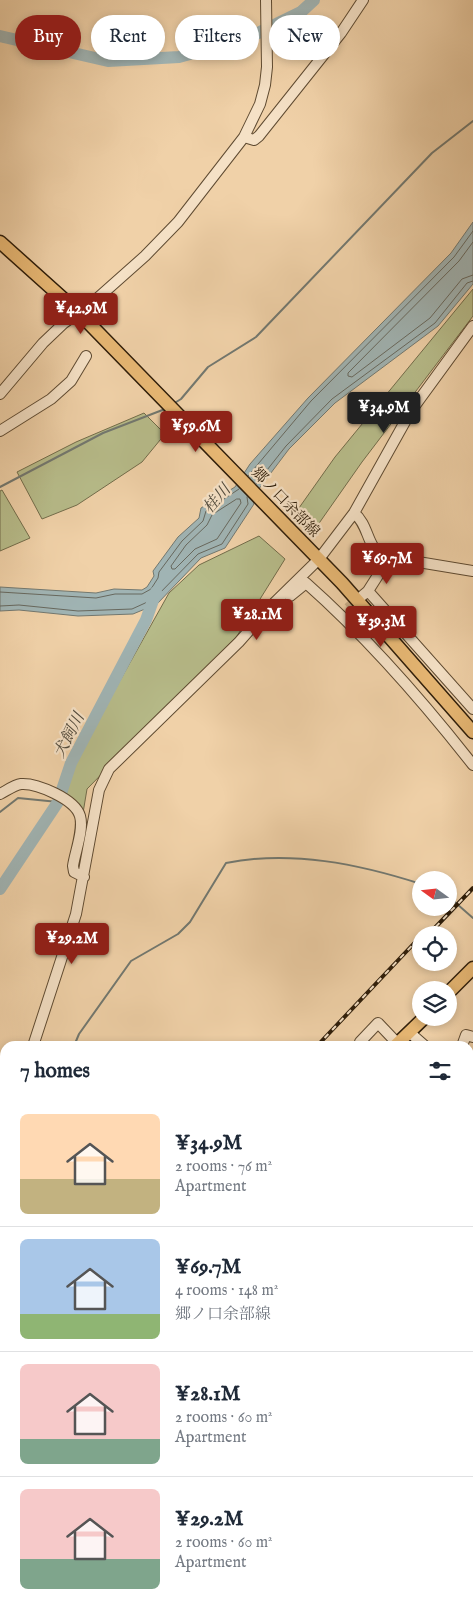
<!DOCTYPE html>
<meta charset="utf-8">
<style>
:root{--surface:#fff;--page:#f2f2f3;--text:#1f2937;--muted:#747a83;--line:#e0e1e3;--accent:#8f2418}
body{margin:0;font-family:"IM FELL English","Noto Serif JP",serif;background:var(--page);color:var(--text);height:100vh;display:flex;flex-direction:column;font-size:19px;white-space:nowrap}
*{box-sizing:border-box;margin:0}
p{font-size:16px;color:var(--muted)}
.icon{flex:none;width:28px;height:28px;fill:none;stroke:currentColor;stroke-width:2;stroke-linecap:round;stroke-linejoin:round}
.map{position:relative;flex:1;overflow:hidden}
.panel{position:absolute;left:0px;top:1041px;width:474px;height:571px;display:flex;flex-direction:column;background:var(--surface);border-radius:15px 15px 0 0;box-shadow:0 2px 8px #0003}
.panel>*{flex:none}
.banner{position:absolute;left:15px;top:15px;width:444px;height:45px;display:flex;gap:10px}
.needle{width:32px;rotate:285deg}
.fabs{position:absolute;left:412px;top:871px;display:grid;gap:10px}
.fabs a{display:grid;place-items:center;width:45px;height:45px;border-radius:50%;background:var(--surface);box-shadow:0 2px 8px #0003;font-size:25px}
.price{position:absolute;translate:-50% -42px;padding:0 11px;border-radius:5px;background:var(--accent);color:#fff;font-size:16px;line-height:32px;filter:drop-shadow(0 1px 2px #0008)}
.price::after{content:'';position:absolute;left:50%;top:30px;width:15px;height:11px;margin-left:-8px;background:inherit;clip-path:polygon(0 0,100% 0,50% 100%)}
.price.active{background:#222;color:#fff}
ul{padding:0;list-style:none}
li{display:flex;align-items:center;gap:15px;height:125px;padding:0 20px}
li+li{border-top:1px solid var(--line)}
li span{display:grid;place-items:center;flex:none;width:140px;height:100px;border-radius:8px;color:#555}
li>.icon{margin-inline-start:auto}
span .icon{width:60px;height:60px;fill:#fffc;stroke-width:1}
li b{font-size:21px}
h2{display:flex;justify-content:space-between;align-items:center;height:60px;padding:0 20px;font-size:21px}
.chip{padding:0 18px;border-radius:22px;background:var(--surface);box-shadow:0 2px 8px #0003;font-size:18px;line-height:45px}
.chip.active{background:var(--accent);color:#fff}
.map>svg:first-child{display:block}
.green{fill:#b7bc8a;stroke:#726c4a}
.water{fill:#a0b4b4;stroke:#727870}
.lines{fill:none;stroke-linecap:round;stroke-linejoin:round}
.shore{stroke:#67685e;stroke-width:1}
.stream{stroke:#727870;stroke-width:2}
.river{stroke:#a0b4b4;stroke-width:12}
.minor-tunnel{stroke:#c9ad88;stroke-width:10;stroke-dasharray:10 5;stroke-linecap:butt}
.minor-casing{stroke:#5e4a31;stroke-width:12}
.major-casing{stroke:#2e1d09;stroke-width:15}
.minor{stroke:#f5e1c6;stroke-width:10}
.major{stroke:#e8b874;stroke-width:12}
.rail-casing{stroke:#2e1d09;stroke-width:4}
.rail{stroke:#f5e1c6;stroke-width:2;stroke-dasharray:5.5;stroke-linecap:butt}
.labels{text-anchor:middle;stroke-width:4.5;stroke-linejoin:round;paint-order:stroke}
.street-label{font-size:15px;fill:#2e1d09;stroke:#f5e1c6}
.water-label{font-size:16px;font-style:italic;fill:#504a3c;stroke:#f5e1c6}
</style>
<div class="map">
<svg width="473" height="1612" viewBox="0 0 473 1612">
<rect width="100%" height="100%" fill="#f0d1a8"/>
<filter id="stains"><feTurbulence type="fractalNoise" baseFrequency=".004" numOctaves="4"/><feColorMatrix values="0 0 0 0 .2 0 0 0 0 .09 0 0 0 0 .02 0 0 0 .5 -.17"/></filter>
<radialGradient id="worn" r=".72"><stop offset=".6" stop-color="#630" stop-opacity="0"/><stop offset="1" stop-color="#630" stop-opacity=".3"/></radialGradient>
<path class="green" d="M473,289V316L362,462L315,529L294,515L335,457Z
M144,413L165,434L142,462L77,505L42,519L17,472L76,442Z
M2,490L30,538L0,551V491Z
M259,536L285,559L237,636L87,789L83,813L66,796L70,775L113,693L169,593L199,565Z"/>
<path class="water" d="M473,222V284L438,326L335,403L289,449L252,498L254,504L225,548L201,558L157,604L133,614L78,616L19,610L0,611V587L96,593L114,589L142,590L147,587L154,576L153,571L178,537L199,518L201,508L235,487L250,464L308,398L451,253Z"/>
<g class="lines">
<path class="shore" d="M473,242L459,261L348,373V376L352,377L430,318L462,279L473,275
M248,476L311,401L454,257L473,231
M256,484L286,446L332,399L435,323L467,283L473,281
M237,499H240L241,503L217,539L195,549L175,569H172L171,566L186,545L207,525L212,515Z
M0,592L96,598L115,594H142L151,589L158,578L159,572L182,541L203,521L206,511L239,489
M0,606L19,605L78,611L132,609L154,599L198,554L222,544L248,504L247,497"/>
<path class="stream" d="M173,404L181,399L208,367L256,337L432,153L473,121
M0,487L103,433L165,409
M0,812L18,798L58,802
M449,897L473,918
M74,1046L79,1034L131,961L178,934L190,922L226,863C291,850 359,864 421,884
M0,1136L5,1133"/>
<path class="river" d="M0,36L108,61L179,57L248,38L301,12L314,0
M0,889L58,802L71,763L146,620L156,592
M0,1384L5,1392
M97,1608L98,1612"/>
<path class="minor-tunnel" d="M348,608L361,596"/>
<defs>
<path id="minor" d="M244,137L254,140L259,136L341,33L363,0
M0,394L43,343L64,323L91,304L145,256L178,222L244,137L260,104L265,85L267,67L266,0
M0,431L51,399L71,381L86,356
M354,513C369,525 366,545 382,556L473,571
M368,591L473,709
M290,596L306,583C367,637 422,700 473,765
M362,596L368,591L389,558
M0,794C6,791 14,785 21,784C37,783 75,799 80,816C84,830 75,852 73,866L74,872L84,877
M409,1032L425,1046
M360,1042L378,1023L398,1044
M33,1046L76,914L99,790L109,769L239,642L270,607L319,559L354,513L411,411L473,326
M462,1046L466,1035L473,1037
M469,1079L473,1081
M469,1116L473,1113
M0,1166L5,1148
M469,1292L473,1293
M0,1325L5,1333
M0,1450L5,1444
M0,1463L5,1470
M0,1543L5,1539
M0,1550L5,1556
M18,1608L19,1612
M52,1608L53,1612
M120,1612L121,1608"/>
<path id="major" d="M0,242L78,312L342,583L473,732
M449,992L473,968
M395,1046L424,1018
M469,1349L473,1332
M0,1359L5,1356
M428,1608L429,1612"/>
</defs>
<use href="#minor" class="minor-casing"/>
<use href="#major" class="major-casing"/>
<use href="#minor" class="minor"/>
<use href="#major" class="major"/>
<defs>
<path id="rail" d="M428,935L473,888
M317,1046L421,936
M0,1382L5,1377"/>
</defs>
<use href="#rail" class="rail-casing"/>
<use href="#rail" class="rail"/>
</g>
<g class="labels">
<g class="street-label">
<text transform="translate(286 502) rotate(46)" y="5">郷ノ口余部線</text>
</g>
<g class="water-label">
<text transform="translate(216 498) rotate(-49)" y="6">桂川</text>
<text transform="translate(68 735) rotate(-63)" y="6">犬飼川</text>
</g>
</g>
<rect width="100%" height="100%" filter="url(#stains)"/>
<rect width="100%" height="100%" fill="url(#worn)"/>
</svg>
<div class="fabs">
<a><svg class="needle" viewBox="-14 -14 28 28"><path d="M0-13l5 13h-10z" fill="#e53935"/><path d="M0 13l5-13h-10z" fill="#747a83"/></svg></a>
<a><svg class="icon" aria-label="locate" viewBox="0 0 24 24"><circle cx="12" cy="12" r="6"/><path d="M12 2v4M12 18v4M2 12h4M18 12h4"/></svg></a>
<a><svg class="icon" aria-label="layers" viewBox="0 0 24 24"><path d="M12 4l9 5-9 5-9-5zM3 14l9 5 9-5"/></svg></a>
</div>
<b class="price" style="left:81px;top:335px">¥42.9M</b>
<b class="price active" style="left:384px;top:434px">¥34.9M</b>
<b class="price" style="left:196px;top:453px">¥59.6M</b>
<b class="price" style="left:387px;top:585px">¥69.7M</b>
<b class="price" style="left:257px;top:641px">¥28.1M</b>
<b class="price" style="left:381px;top:648px">¥39.3M</b>
<b class="price" style="left:72px;top:965px">¥29.2M</b>
<div class="banner">
<a class="chip active">Buy</a>
<a class="chip">Rent</a>
<a class="chip">Filters</a>
<a class="chip">New</a>
</div>
<section class="panel">
<h2>7 homes<svg class="icon" aria-label="filters" viewBox="0 0 24 24"><path d="M4 7h16M4 17h16"/><circle cx="9" cy="7" r="2"/><circle cx="15" cy="17" r="2"/></svg></h2>
<ul>
<li><span style="background:linear-gradient(#ffd9b3 65%,#c2b280 0)"><svg class="icon" aria-label="home" viewBox="0 0 24 24"><path d="M3 11l9-7 9 7M6 9v11h12V9"/></svg></span><div><b>¥34.9M</b><p>2 rooms · 76 m²</p><p>Apartment</p></div></li>
<li><span style="background:linear-gradient(#a9c7e8 75%,#8fb573 0)"><svg class="icon" aria-label="home" viewBox="0 0 24 24"><path d="M3 11l9-7 9 7M6 9v11h12V9"/></svg></span><div><b>¥69.7M</b><p>4 rooms · 148 m²</p><p>郷ノ口余部線</p></div></li>
<li><span style="background:linear-gradient(#f6c9c9 75%,#7fa58c 0)"><svg class="icon" aria-label="home" viewBox="0 0 24 24"><path d="M3 11l9-7 9 7M6 9v11h12V9"/></svg></span><div><b>¥28.1M</b><p>2 rooms · 60 m²</p><p>Apartment</p></div></li>
<li><span style="background:linear-gradient(#f6c9c9 70%,#7fa58c 0)"><svg class="icon" aria-label="home" viewBox="0 0 24 24"><path d="M3 11l9-7 9 7M6 9v11h12V9"/></svg></span><div><b>¥29.2M</b><p>2 rooms · 60 m²</p><p>Apartment</p></div></li>
</ul>
</section>
</div>
